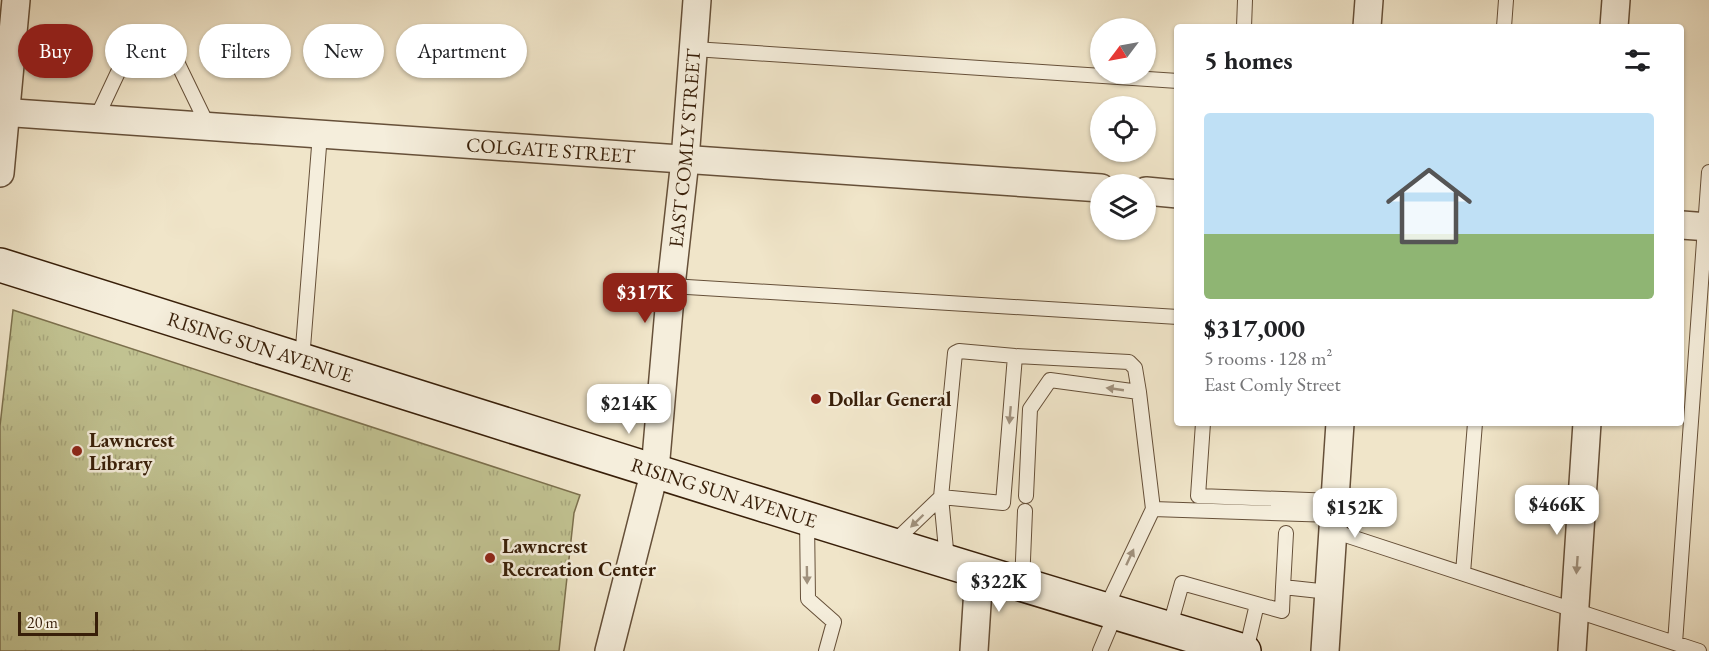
<!DOCTYPE html>
<meta charset="utf-8">
<style>
:root{--surface:#fff;--page:#f6f6f6;--text:#202124;--muted:#757577;--line:#e0e0e0;--accent:#8f2418}
body{margin:0;font-family:"EB Garamond",serif;background:var(--page);color:var(--text);height:100vh;display:flex;flex-direction:column;font-size:22px;white-space:nowrap}
*{box-sizing:border-box;margin:0}
p{font-size:20px;color:var(--muted)}
.icon{flex:none;width:33px;height:33px;fill:none;stroke:currentColor;stroke-width:2;stroke-linecap:round;stroke-linejoin:round}
.map{position:relative;flex:1;overflow:hidden}
.panel{position:absolute;left:1174px;top:24px;width:510px;height:402px;display:flex;flex-direction:column;background:var(--surface);border-radius:6px;box-shadow:0 2px 4px #0004}
.panel>*{flex:none}
.banner{position:absolute;left:18px;top:24px;width:570px;height:54px;display:flex;gap:12px}
.needle{width:39px;rotate:238deg}
.tools{position:absolute;left:1090px;top:18px;display:grid;gap:12px}
.tools a{display:grid;place-items:center;width:66px;height:66px;border-radius:50%;background:var(--surface);box-shadow:0 2px 4px #0004;font-size:30px}
.scale{position:absolute;left:18px;bottom:15px;width:80px;box-sizing:border-box;padding-left:6px;border:3px solid #381f09;border-top:0;font-size:16px;line-height:21px;white-space:nowrap;color:#381f09;-webkit-text-stroke:4px #f5eedc;paint-order:stroke}
.price{position:absolute;translate:-50% -51px;padding:0 14px;border-radius:12px;background:#fff;color:#222;font-size:20px;line-height:39px;filter:drop-shadow(0 2px 3px #0008)}
.price::after{content:'';position:absolute;left:50%;top:36px;width:18px;height:14px;margin-left:-9px;background:inherit;clip-path:polygon(0 0,100% 0,50% 100%)}
.price.current{background:var(--accent);color:#fff}
ul{padding:0;list-style:none}
li{display:grid;align-content:center;gap:12px;height:318px;padding:0 30px}
li+li{border-top:2px solid var(--line)}
li span{display:grid;place-items:center;height:186px;border-radius:6px;color:#555}
li>.icon{margin-inline-start:auto}
span .icon{width:108px;height:108px;fill:#fffc;stroke-width:1}
li b{font-size:26px}
h2{display:flex;justify-content:space-between;align-items:center;height:72px;padding:0 30px;font-size:26px}
.pill{padding:0 21px;border-radius:27px;background:var(--surface);box-shadow:0 2px 4px #0004;font-size:21px;line-height:54px}
.pill.current{background:var(--accent);color:#fff}
.map>svg:first-child{display:block}
.park{fill:url(#park-tufts);stroke:#7c704d;stroke-width:1.5}
.lines{fill:none;stroke-linecap:round;stroke-linejoin:round}
.lane-casing{stroke:#665039;stroke-width:16}
.street-casing{stroke:#665039;stroke-width:30}
.secondary-casing{stroke:#381f09;stroke-width:36}
.lane{stroke:#f5eedc;stroke-width:14}
.street{stroke:#f5eedc;stroke-width:27}
.secondary{stroke:#f5eedc;stroke-width:33}
.oneway{fill:#a0917d}
.poi-dot{fill:#8f2418;stroke:#f5eedc;stroke-width:2}
.labels{text-anchor:middle;stroke-width:5;stroke-linejoin:round;paint-order:stroke}
.street-label{font-size:20px;fill:#381f09;stroke:#f5eedc}
.poi-label{font-size:20px;font-weight:bold;fill:#381f09;stroke:#f5eedc;text-anchor:start}
</style>
<div class="map">
<svg width="1709" height="651" viewBox="0 0 1709 651">
<defs>
<pattern id="park-tufts" width="24" height="20" patternUnits="userSpaceOnUse" patternTransform="scale(1.5)"><rect width="24" height="20" fill="#c1c291"/><path d="M3 7l-1-3M5 7V3M7 7l1-3M15 17l-1-3M17 17v-4M19 17l1-3" fill="none" stroke="#a7a67c"/></pattern>
</defs>
<rect width="100%" height="100%" fill="#f0e5c9"/>
<filter id="stains"><feTurbulence type="fractalNoise" baseFrequency=".00333" numOctaves="4"/><feColorMatrix values="0 0 0 0 .2 0 0 0 0 .09 0 0 0 0 .02 0 0 0 .5 -.17"/></filter>
<radialGradient id="worn" r=".72"><stop offset=".6" stop-color="#630" stop-opacity="0"/><stop offset="1" stop-color="#630" stop-opacity=".3"/></radialGradient>
<path class="park" d="M13,310L580,495L574,513L559,651H0V426Z"/>
<g class="lines">
<defs>
<path id="lane" d="M1244,27L1245,0
M1504,27L1506,0
M694,49L1178,81
M96,119L128,51L148,46L178,64L208,126
M671,286L1178,317
M302,360L320,134
M1203,423L1198,496L1335,501
M1026,496L1030,409L1050,380L1139,392L1153,509L1105,610
M941,497L1003,503L1015,356
M1153,509L1334,515
M807,519L808,599L834,622L826,651
M1333,531L1699,651
M1286,533L1283,587L1329,592
M893,543L941,497
M947,560L941,497L955,353L959,351L1015,356L1129,362L1135,368L1139,392
M1463,573L1475,423
M1022,584L1025,511
M1169,629L1182,583L1282,611L1283,587
M1675,643L1709,172
M1100,651L1116,613
M1246,651L1257,604"/>
<g id="street">
<path d="M1367,27L1369,0"/>
<path d="M1614,27L1616,0"/>
<path id="s1" d="M0,112L1101,188"/>
<path d="M0,173L16,0"/>
<path d="M1146,191L1178,194"/>
<path d="M1682,225L1709,227"/>
<path id="s2" d="M609,651L655,470L671,286L685,160L697,0"/>
<path d="M974,651L979,573"/>
<path d="M1325,651L1340,423"/>
<path d="M1572,651L1587,423"/>
</g>
<g id="secondary">
<path id="s3" d="M0,265C414,395 828,528 1244,651"/>
</g>
</defs>
<use href="#lane" class="lane-casing"/>
<use href="#street" class="street-casing"/>
<use href="#secondary" class="secondary-casing"/>
<use href="#lane" class="lane"/>
<use href="#street" class="street"/>
<use href="#secondary" class="secondary"/>
</g>
<defs><path id="oneway-solid" d="M-6-.8H1V-3.2L6.5 0L1 3.2V.8H-6Z" transform="scale(1.5)"/></defs>
<g class="oneway">
<use href="#oneway-solid" transform="translate(1115 389) rotate(-172)"/>
<use href="#oneway-solid" transform="translate(1010 415) rotate(95)"/>
<use href="#oneway-solid" transform="translate(917 521) rotate(136)"/>
<use href="#oneway-solid" transform="translate(1130 557) rotate(-65)"/>
<use href="#oneway-solid" transform="translate(1577 565) rotate(94)"/>
<use href="#oneway-solid" transform="translate(807 575) rotate(89)"/>
</g>
<g class="poi-dot">
<circle cx="816" cy="399" r="6"/>
<circle cx="77" cy="451" r="6"/>
<circle cx="490" cy="558" r="6"/>
</g>
<g class="labels">
<g class="street-label">
<text dy="7" stroke="none"><textPath href="#s2" startOffset="510">EAST COMLY STREET</textPath></text>
<text dy="7" stroke="none"><textPath href="#s1" startOffset="552">COLGATE STREET</textPath></text>
<text dy="7" stroke="none"><textPath href="#s3" startOffset="273">RISING SUN AVENUE</textPath></text>
<text dy="7" stroke="none"><textPath href="#s3" startOffset="759">RISING SUN AVENUE</textPath></text>
</g>
<g class="poi-label">
<text x="828" y="406">Dollar General</text>
<text x="89" y="447">Lawncrest<tspan x="89" dy="23">Library</tspan></text>
<text x="502" y="553">Lawncrest<tspan x="502" dy="23">Recreation Center</tspan></text>
</g>
</g>
<rect width="100%" height="100%" filter="url(#stains)"/>
<rect width="100%" height="100%" fill="url(#worn)"/>
</svg>
<div class="tools">
<a><svg class="needle" viewBox="-14 -14 28 28"><path d="M0-13l5 13h-10z" fill="#e53935"/><path d="M0 13l5-13h-10z" fill="#757577"/></svg></a>
<a><svg class="icon" aria-label="locate" viewBox="0 0 24 24"><circle cx="12" cy="12" r="6"/><path d="M12 2v4M12 18v4M2 12h4M18 12h4"/></svg></a>
<a><svg class="icon" aria-label="layers" viewBox="0 0 24 24"><path d="M12 4l9 5-9 5-9-5zM3 14l9 5 9-5"/></svg></a>
</div>
<div class="scale">20 m</div>
<b class="price current" style="left:645px;top:324px">$317K</b>
<b class="price" style="left:629px;top:435px">$214K</b>
<b class="price" style="left:1557px;top:536px">$466K</b>
<b class="price" style="left:1355px;top:539px">$152K</b>
<b class="price" style="left:999px;top:613px">$322K</b>
<div class="banner">
<a class="pill current">Buy</a>
<a class="pill">Rent</a>
<a class="pill">Filters</a>
<a class="pill">New</a>
<a class="pill">Apartment</a>
</div>
<section class="panel">
<h2>5 homes<svg class="icon" aria-label="filters" viewBox="0 0 24 24"><path d="M4 7h16M4 17h16"/><circle cx="9" cy="7" r="2"/><circle cx="15" cy="17" r="2"/></svg></h2>
<ul>
<li><span style="background:linear-gradient(#bfe0f5 65%,#8fb573 0)"><svg class="icon" aria-label="home" viewBox="0 0 24 24"><path d="M3 11l9-7 9 7M6 9v11h12V9"/></svg></span><div><b>$317,000</b><p>5 rooms · 128 m²</p><p>East Comly Street</p></div></li>
</ul>
</section>
</div>
